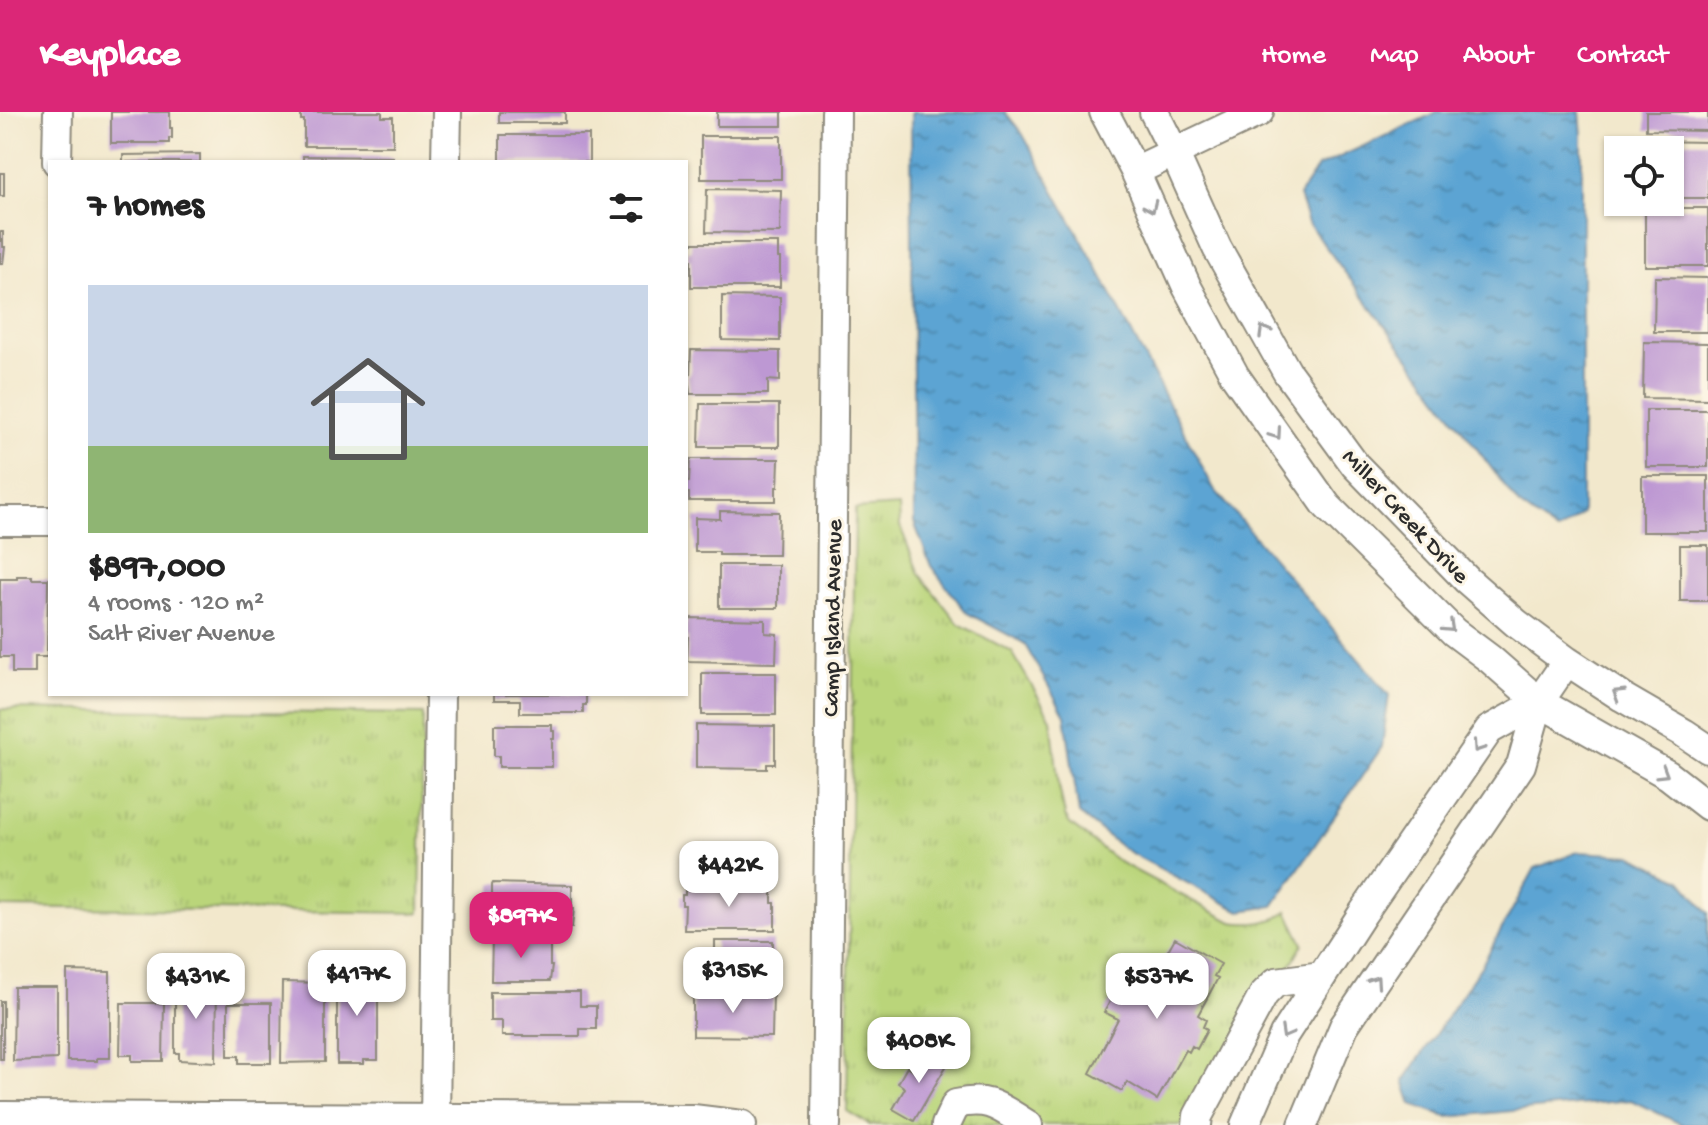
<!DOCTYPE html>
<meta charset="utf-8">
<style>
:root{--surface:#fff;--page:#f6f6f6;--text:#222;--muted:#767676;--line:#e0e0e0;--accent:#db2777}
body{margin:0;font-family:"Gochi Hand",sans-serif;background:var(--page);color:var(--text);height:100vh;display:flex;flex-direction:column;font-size:30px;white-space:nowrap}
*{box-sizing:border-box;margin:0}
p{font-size:26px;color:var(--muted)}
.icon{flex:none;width:44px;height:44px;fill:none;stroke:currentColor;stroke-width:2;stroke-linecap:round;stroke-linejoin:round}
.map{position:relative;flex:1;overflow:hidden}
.side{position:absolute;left:48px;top:48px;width:640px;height:536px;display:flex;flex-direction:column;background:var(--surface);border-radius:0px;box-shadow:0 2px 6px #0004}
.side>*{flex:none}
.fabs{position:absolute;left:1604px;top:24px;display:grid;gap:16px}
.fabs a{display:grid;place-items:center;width:80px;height:80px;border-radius:0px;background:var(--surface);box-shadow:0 2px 6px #0004;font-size:40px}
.price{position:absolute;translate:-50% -68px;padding:0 18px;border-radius:16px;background:#fff;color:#222;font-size:26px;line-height:52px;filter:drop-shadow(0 2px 4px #0008)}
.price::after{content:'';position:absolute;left:50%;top:48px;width:24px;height:18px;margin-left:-12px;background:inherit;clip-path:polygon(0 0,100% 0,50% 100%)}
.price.selected{background:var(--accent);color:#fff}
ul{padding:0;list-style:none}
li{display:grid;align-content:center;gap:16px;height:424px;padding:0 40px}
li+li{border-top:2px solid var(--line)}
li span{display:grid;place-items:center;height:248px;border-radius:0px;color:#555}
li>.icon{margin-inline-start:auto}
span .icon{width:144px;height:144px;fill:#fffc;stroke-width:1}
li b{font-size:34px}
h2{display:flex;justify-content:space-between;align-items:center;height:96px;padding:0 40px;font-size:34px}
header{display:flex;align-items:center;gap:48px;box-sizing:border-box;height:112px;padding:0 40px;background:var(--accent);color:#fff}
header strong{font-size:38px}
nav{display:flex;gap:44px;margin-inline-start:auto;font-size:28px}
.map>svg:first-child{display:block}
.park{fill:url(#park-tufts);stroke:#728052;stroke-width:2}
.water{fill:url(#water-ripples);stroke:#44687f;stroke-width:2}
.building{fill:#bd98d3}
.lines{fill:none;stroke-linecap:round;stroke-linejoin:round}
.minor-casing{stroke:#8e8a7c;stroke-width:32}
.minor{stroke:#fff;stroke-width:28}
.oneway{stroke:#a0a0a0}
.labels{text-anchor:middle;stroke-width:6;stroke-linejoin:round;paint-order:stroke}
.street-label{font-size:24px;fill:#2b2b2b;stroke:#fcf5e5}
</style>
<header>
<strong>Keyplace</strong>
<nav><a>Home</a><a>Map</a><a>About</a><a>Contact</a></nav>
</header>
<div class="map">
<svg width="1708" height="1013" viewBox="0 0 1708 1013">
<defs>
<pattern id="park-tufts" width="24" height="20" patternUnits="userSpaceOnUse" patternTransform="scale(2)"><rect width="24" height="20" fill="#bad57a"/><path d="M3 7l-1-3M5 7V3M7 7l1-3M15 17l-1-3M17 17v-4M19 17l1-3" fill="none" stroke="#a0b76a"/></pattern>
<pattern id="water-ripples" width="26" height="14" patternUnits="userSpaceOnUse" patternTransform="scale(2)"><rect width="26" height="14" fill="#5ca4d3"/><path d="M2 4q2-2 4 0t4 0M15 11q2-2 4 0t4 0" fill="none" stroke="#4c86ab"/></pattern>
</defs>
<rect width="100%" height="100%" fill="#fcf5e5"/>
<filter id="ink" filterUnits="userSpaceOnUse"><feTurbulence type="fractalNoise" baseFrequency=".0125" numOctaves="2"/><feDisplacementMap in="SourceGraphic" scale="16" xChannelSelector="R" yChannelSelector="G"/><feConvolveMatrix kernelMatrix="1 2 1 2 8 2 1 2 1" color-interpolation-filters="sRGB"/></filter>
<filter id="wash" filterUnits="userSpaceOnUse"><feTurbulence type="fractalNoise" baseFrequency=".006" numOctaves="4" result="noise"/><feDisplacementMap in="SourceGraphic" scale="32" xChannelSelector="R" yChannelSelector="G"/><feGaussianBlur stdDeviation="1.8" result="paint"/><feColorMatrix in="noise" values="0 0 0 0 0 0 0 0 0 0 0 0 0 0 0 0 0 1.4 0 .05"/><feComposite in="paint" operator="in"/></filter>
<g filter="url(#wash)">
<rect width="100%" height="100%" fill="#f2e8cc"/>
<path class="park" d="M899,394L900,414L919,462L959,512L1012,540L1051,607L1059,674L1065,704L1070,712L1119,750L1232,810C1248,813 1276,811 1287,799L1303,832L1196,1013H870L847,999L855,397Z
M0,597L423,602L420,801L0,795Z"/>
<path class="water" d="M911,0H1005L1022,21L1099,159L1214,377L1389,583L1382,635L1273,794L1240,799L1127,739L1079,702L1065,603L1024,531L967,501L931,454L914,410Z
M1437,0H1580L1582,23V402L1557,420L1519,393L1308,111L1299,84L1318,55Z
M1578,740L1631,743L1681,768L1708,801V1013H1683L1631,988L1447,1005L1412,992L1404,969L1482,853L1535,756Z"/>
<g id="blocks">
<path class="building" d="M111,0H170V16H172V26H169V31H111Z
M301,0H382V5H393V34H304V8H301Z
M499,0H565V11H499Z
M717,0H782V14H717Z
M1646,0H1708V19L1646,18Z
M500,23H589V50H500Z
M701,24H781V67H701Z
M1649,29L1708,30V86H1670V38H1648Z
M200,42V50H123V43Z
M303,44L393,45V50H303Z
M0,61H4V84H0Z
M707,77L781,78L780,121L706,120Z
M1645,96H1708V154H1645Z
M0,120H3V135H5L3,151H0Z
M691,131H778V146H780V175H691V148H688V139H691Z
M1655,165L1708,166V220H1654Z
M722,184L780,185V229L722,228Z
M1644,230L1708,231V287L1643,286Z
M691,238L780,239V269L768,268V282H690L688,263H690Z
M700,292H779V335H699Z
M1646,298H1708V355H1646Z
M690,347H779L778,375H776V389H689V381H686L687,370H689Z
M1642,364H1708V420H1642Z
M720,399L779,400L778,443H719V440H695V406L720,407Z
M1680,433H1708V489H1680Z
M719,453H778V496H719Z
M17,464H32V467H48L47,545H35V561H12V545H0V467H17Z
M688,506L765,508V521L777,522L776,551L687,549L688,525H686V515Z
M702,561H776V603H702Z
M494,582H586V593H583V601H520V588H494Z
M494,613H552V619H554V627H552V655H499V644H494Z
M696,613L775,614V652H767V657L696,656Z
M493,771L572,773V796H574L572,816H499V812H492V773Z
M685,776H772V791H775V818H684L685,793H682V783H685Z
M492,826H550V854H552L550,869H491Z
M1175,826L1221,852L1214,864L1218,866L1198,903L1206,908L1203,915L1207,918L1197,937L1192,934L1189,940L1185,938L1157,988L1127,970L1122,979L1090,961L1118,907L1104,900L1129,856L1151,868Z
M715,829H773V872H715Z
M67,859L110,860V946H97V949H67Z
M337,862H378V948H364V952H337Z
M175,869L217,870L216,950L179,948V941H175Z
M282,870L325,871V950L281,951Z
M14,875H57V947L13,949Z
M490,880H580V894H596V917H580V924H502V909H490Z
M693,882H773L772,925L693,924Z
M0,889H3V947H0Z
M121,891H164L163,949H132V943H120Z
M228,891H271V951H239V944H228Z
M927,939L948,951L914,1009L893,997L905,976L898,971L907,955L915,960Z"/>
</g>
</g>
<g filter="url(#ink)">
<use href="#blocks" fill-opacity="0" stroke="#8e8a7c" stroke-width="2"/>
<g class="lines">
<defs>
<path id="minor" d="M1104,0L1135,59L1187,175L1235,264L1327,394L1454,520L1490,547L1539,590L1668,663L1708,694
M1154,0L1174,40L1217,136L1287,260L1355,353L1467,468L1516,511L1567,549L1622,585L1684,621L1708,637
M57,50L58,0
M446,50L447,0
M1135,59L1259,0
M0,409H50
M0,1004L693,1007L742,1013
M435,1013L440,582
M826,1013L836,0
M946,1013L956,992C991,984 1000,996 1028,1013
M1197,1013L1198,1004L1264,882L1276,870L1322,864
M1245,1013L1284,923L1363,801L1489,618L1539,590
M1303,1013L1344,914L1521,653L1539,590L1567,549"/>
</defs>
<use href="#minor" class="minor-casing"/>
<use href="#minor" class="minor"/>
</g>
<defs><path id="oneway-chevron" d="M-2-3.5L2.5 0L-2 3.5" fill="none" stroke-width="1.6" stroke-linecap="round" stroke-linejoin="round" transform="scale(2)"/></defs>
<g class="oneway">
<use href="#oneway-chevron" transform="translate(1151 95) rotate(66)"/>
<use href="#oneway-chevron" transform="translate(1264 219) rotate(-120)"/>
<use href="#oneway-chevron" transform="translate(1276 322) rotate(55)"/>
<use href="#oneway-chevron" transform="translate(1449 515) rotate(43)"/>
<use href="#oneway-chevron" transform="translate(1618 582) rotate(-148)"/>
<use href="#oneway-chevron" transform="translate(1478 635) rotate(124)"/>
<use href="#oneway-chevron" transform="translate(1663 661) rotate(32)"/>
<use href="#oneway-chevron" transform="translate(1375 869) rotate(-56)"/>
<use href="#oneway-chevron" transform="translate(1286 921) rotate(119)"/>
</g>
</g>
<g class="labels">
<g class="street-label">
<text transform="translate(1407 403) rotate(47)" y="8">Miller Creek Drive</text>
<text transform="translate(831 506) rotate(-89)" y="8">Camp Island Avenue</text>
</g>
</g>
</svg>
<div class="fabs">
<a><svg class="icon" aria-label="locate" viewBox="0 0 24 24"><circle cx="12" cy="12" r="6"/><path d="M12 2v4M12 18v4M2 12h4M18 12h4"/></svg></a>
</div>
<b class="price" style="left:729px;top:797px">$442K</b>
<b class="price selected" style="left:521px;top:848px">$897K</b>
<b class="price" style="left:733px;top:903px">$315K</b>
<b class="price" style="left:357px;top:906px">$417K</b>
<b class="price" style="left:196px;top:909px">$431K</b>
<b class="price" style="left:1157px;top:909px">$537K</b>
<b class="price" style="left:919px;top:973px">$408K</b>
<section class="side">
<h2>7 homes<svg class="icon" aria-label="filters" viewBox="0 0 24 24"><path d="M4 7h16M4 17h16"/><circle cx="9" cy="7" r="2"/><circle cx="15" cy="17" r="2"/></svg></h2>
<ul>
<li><span style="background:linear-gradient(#c9d6e8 65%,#8fb573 0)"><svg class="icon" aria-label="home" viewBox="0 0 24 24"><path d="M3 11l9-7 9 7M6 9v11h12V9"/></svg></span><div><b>$897,000</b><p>4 rooms · 120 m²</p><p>Salt River Avenue</p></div></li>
</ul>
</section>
</div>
